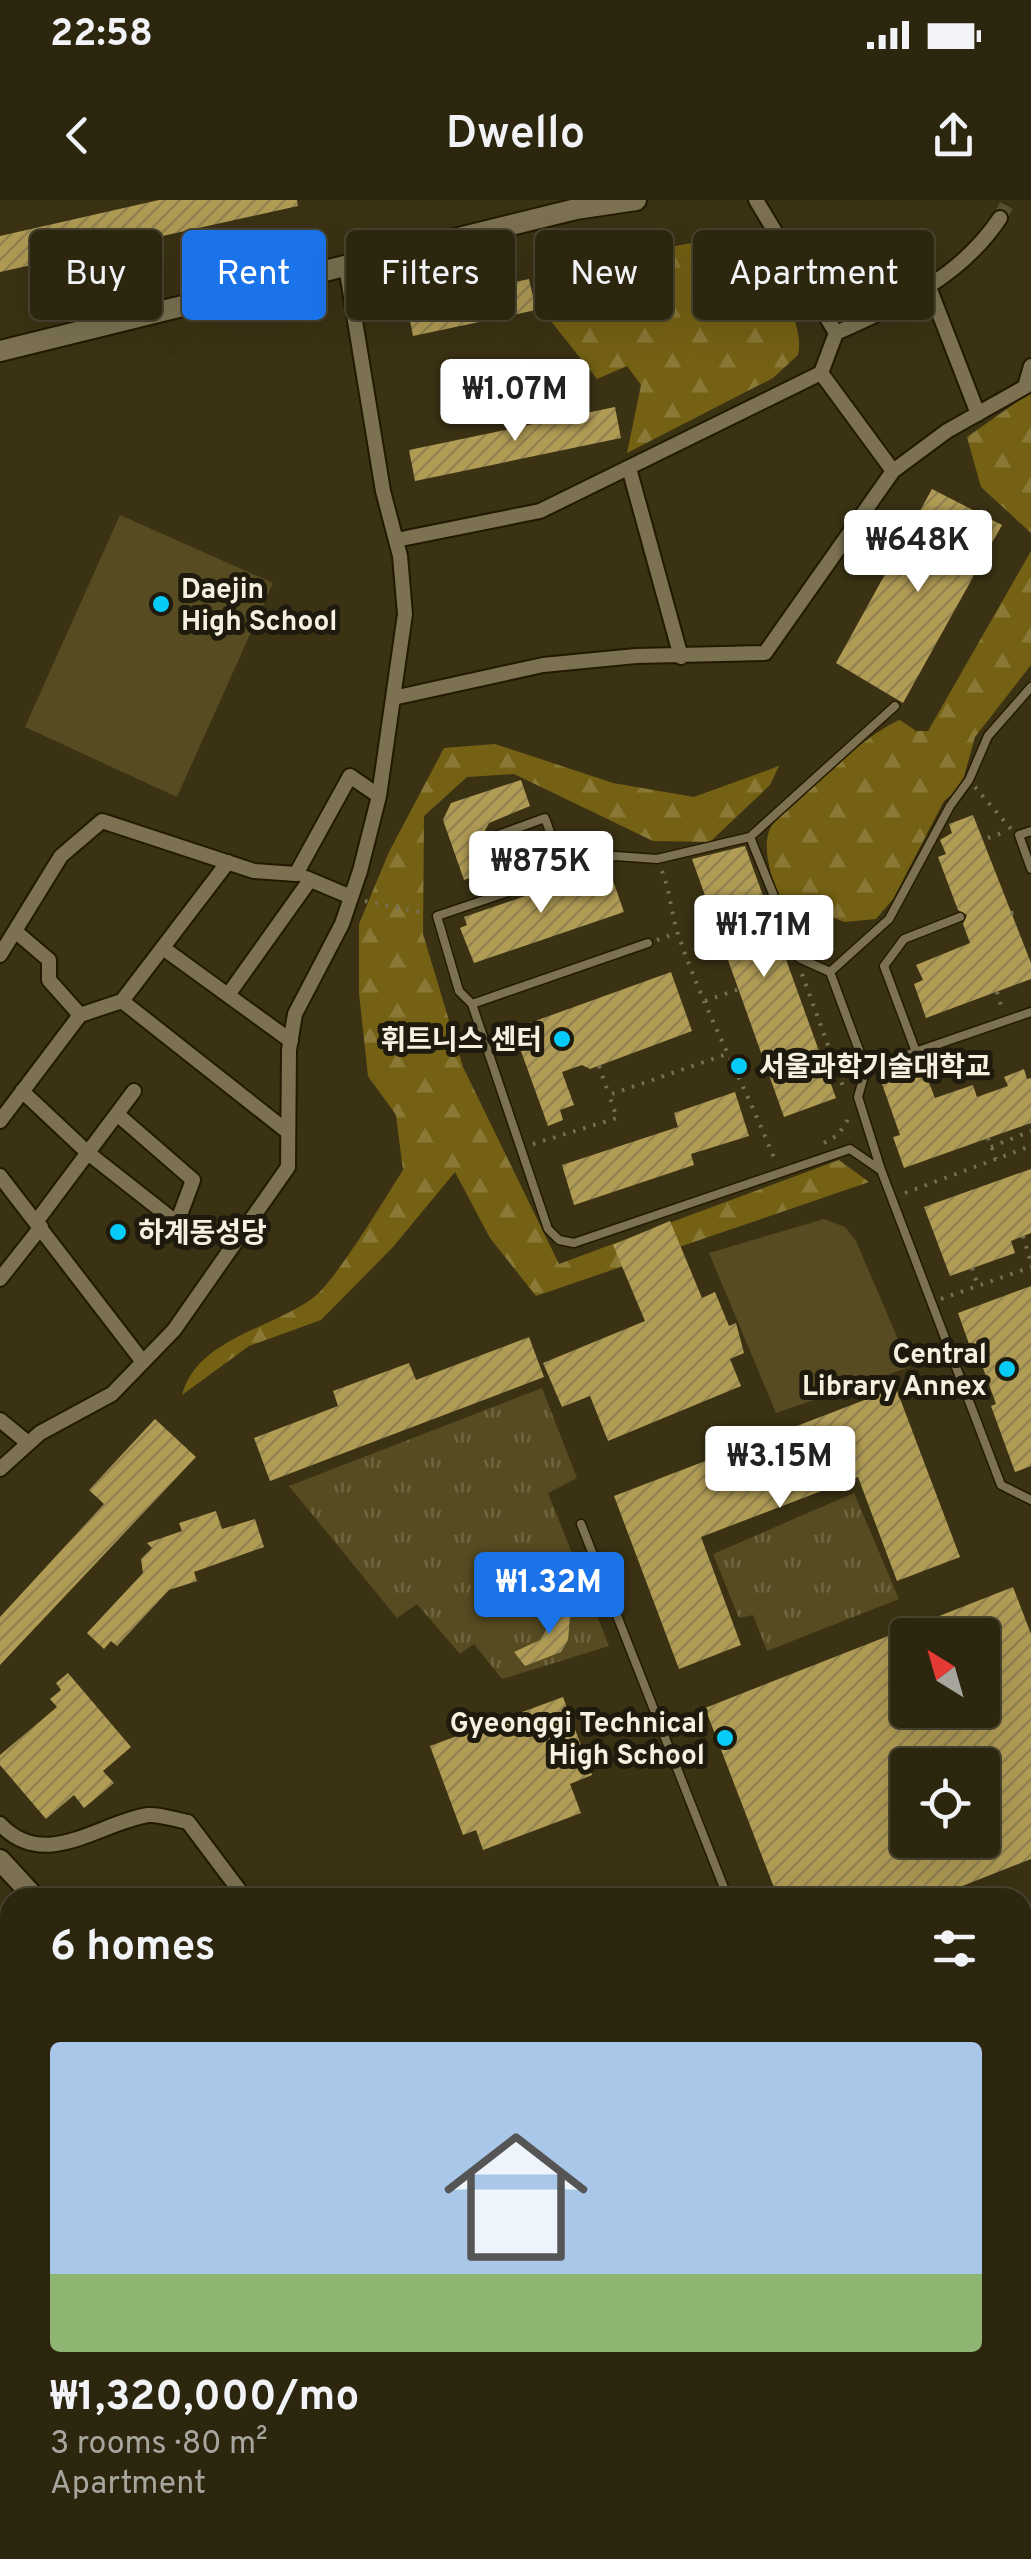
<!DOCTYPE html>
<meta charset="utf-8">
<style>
:root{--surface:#2c260f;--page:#38321d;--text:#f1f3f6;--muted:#a6a59e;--line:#48432f;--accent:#1a73e8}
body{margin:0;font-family:Overpass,"Noto Sans KR",sans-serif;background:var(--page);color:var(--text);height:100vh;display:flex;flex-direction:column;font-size:38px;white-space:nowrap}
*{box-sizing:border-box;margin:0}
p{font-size:32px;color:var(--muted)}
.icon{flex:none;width:55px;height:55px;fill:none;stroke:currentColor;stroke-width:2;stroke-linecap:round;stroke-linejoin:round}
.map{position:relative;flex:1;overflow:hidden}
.drawer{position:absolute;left:0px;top:1688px;width:1032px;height:672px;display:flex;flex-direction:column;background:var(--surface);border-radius:30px 30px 0 0;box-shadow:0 10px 40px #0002,0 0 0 2px var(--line)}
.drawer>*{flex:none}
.guide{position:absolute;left:30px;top:30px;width:972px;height:90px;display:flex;gap:20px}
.needle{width:65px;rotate:323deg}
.controls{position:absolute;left:890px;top:1418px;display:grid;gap:20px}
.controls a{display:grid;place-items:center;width:110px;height:110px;border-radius:10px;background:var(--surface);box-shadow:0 10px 40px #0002,0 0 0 2px var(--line);font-size:50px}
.price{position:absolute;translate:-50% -85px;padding:0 22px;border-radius:10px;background:#fff;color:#222;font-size:32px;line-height:65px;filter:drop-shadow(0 2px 5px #0008)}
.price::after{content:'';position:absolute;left:50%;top:60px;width:30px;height:22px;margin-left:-15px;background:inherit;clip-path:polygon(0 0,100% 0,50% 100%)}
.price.current{background:var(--accent);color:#fff}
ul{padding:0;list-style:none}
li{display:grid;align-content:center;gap:20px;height:530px;padding:0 50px}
li span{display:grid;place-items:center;height:310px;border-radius:10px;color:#555}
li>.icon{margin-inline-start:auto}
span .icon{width:180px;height:180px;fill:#fffc;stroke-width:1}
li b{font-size:42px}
h2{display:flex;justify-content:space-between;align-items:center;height:120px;padding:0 50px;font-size:42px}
.tag{padding:0 35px;border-radius:10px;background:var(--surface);box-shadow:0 10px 40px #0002,0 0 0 2px var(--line);font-size:35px;line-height:90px}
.tag.current{background:var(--accent);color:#fff}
.status{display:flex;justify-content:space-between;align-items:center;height:70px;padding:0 50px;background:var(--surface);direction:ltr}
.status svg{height:28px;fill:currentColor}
header{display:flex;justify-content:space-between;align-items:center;height:130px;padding:0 50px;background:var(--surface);font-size:45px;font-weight:600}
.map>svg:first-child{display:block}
.grass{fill:url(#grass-tufts)}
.forest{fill:url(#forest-firs)}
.pitch{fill:#564b21}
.building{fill:url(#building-hatch);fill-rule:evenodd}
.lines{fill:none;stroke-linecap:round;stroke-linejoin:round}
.street-tunnel{stroke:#574f32;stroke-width:14;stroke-dasharray:14 7;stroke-linecap:butt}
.lane-casing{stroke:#221a00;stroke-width:11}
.street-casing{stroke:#221a00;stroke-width:18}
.secondary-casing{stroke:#221a00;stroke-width:24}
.path{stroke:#787056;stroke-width:4;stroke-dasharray:2.5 8;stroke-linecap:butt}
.lane{stroke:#7c7252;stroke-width:8}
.street{stroke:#7c7252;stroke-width:14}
.secondary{stroke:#7c7252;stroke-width:20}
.poi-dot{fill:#06cbf9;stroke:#1e1a0d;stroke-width:4}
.labels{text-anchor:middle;stroke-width:10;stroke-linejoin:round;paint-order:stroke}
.poi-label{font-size:28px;font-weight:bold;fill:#f6f1df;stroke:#1e1a0d;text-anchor:start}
</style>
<div class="status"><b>22:58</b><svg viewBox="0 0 49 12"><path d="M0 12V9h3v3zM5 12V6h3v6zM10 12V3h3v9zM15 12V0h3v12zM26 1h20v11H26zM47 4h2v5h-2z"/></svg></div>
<header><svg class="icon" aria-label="back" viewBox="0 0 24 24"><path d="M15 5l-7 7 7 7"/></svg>Dwello<svg class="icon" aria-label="share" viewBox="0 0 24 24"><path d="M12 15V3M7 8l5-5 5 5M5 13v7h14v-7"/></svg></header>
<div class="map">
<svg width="1031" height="2359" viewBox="0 0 1031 2359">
<defs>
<pattern id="grass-tufts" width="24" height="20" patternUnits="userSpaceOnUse" patternTransform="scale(2.5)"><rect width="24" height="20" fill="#564b21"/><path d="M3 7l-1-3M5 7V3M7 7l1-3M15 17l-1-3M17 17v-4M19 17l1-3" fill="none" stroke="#6f6541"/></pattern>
<pattern id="forest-firs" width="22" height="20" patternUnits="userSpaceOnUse" patternTransform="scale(2.5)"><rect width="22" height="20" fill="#756114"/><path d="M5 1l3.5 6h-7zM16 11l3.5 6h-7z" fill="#897836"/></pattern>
<pattern id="building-hatch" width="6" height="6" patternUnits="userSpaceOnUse" patternTransform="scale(2.5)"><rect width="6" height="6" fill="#b19c55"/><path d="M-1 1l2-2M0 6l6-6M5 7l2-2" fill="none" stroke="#928350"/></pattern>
</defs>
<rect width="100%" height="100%" fill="#3b3214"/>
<path class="grass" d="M542,1188L577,1278L548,1293L609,1446L502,1479L474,1444L460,1454L417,1404L397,1418L289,1286Z
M854,1293L899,1399L767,1451L753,1415L739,1418L713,1354Z
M1031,2241V2359H950V2350H1022L1023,2244Z"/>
<path class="forest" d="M725,37C760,50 807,116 798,155L773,178L627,253L641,185L627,166L597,179L550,120L570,65Z
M1031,192V333L981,287L967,237Z
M1031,351V465L975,537L961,587L944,601L893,699L876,719L845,722L777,698C773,678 761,649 770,629C780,608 876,527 900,520L916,531H928Z
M495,544L613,583L694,597L779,566L770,585L710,642L653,641L514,574L467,577L424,616L423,734L463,867L559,1064L839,960L869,982L536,1096L490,1038L455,972L393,1047L321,1120L249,1146L182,1195C197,1138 273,1129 314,1097C337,1079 385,998 403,970L396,915L368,876L359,793V724L389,652L444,548Z
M1031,1969V2174L1023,2179L1022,1972Z"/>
<path class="pitch" d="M120,315L273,383L177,597L25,527Z
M824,1019L845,1027L856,1041L910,1167L776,1213L709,1053Z
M766,2350H930L929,2359H765Z"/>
<path class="building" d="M159,0H297L298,6L0,72V36Z
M529,79L536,110L413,136L407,105Z
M615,207L621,238L415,281L409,250Z
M932,289L1002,325L903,503L836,463Z
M521,580L530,606L489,623L480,639L491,671L464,680L443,620L451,603Z
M973,615L1031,763V779L926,818L914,784L923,780L916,765L970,743L963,724L967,715L958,710L938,657L946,654L940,640L952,633L949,624Z
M745,646L836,898L784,917L692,659Z
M601,670L604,678L611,675L624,712L474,763L460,728L467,725L464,717Z
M671,772L692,831L590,869L582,865L562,872L574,905L560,910L563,920L548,926L513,829Z
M922,865L935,898L973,885L977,897L1008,886L1004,877L1024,869L1027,879L1031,878V923L904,968L893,937L900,935L881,881Z
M735,892L749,936L691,954L694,965L574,1005L562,965L678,927L674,913Z
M1031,969V1033L1011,1041L1015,1053L950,1076L924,1007Z
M670,1021L702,1098L715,1092L729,1126L736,1123L744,1153L730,1159L741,1186L608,1241L590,1196L562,1207L543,1163L645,1121L613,1045Z
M1031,1086V1266L1015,1272L991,1206L996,1204L978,1154L973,1155L958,1113Z
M529,1137L544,1177L270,1281L254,1238L338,1206L333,1191L409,1163L416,1180Z
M896,1188L960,1357L897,1381L858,1277L701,1337L741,1445L679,1469L614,1296Z
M155,1219L196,1257L0,1465V1417L104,1304L89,1290Z
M216,1311L222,1329L255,1319L264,1347L194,1372L197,1381L169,1390L117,1446L111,1441L104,1449L87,1433L143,1373L141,1359L152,1348L147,1343L182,1331L179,1323Z
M1013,1387L1031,1434V1659L932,1698H778L705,1508ZM908,1435H982V1510H908ZM908,1565H982V1640H908Z
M549,1404L571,1406L568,1440L561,1452L525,1466L514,1452L540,1440L547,1429Z
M68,1473L131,1547L103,1571L114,1583L84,1608L74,1595L46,1619L0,1565V1555L57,1507L50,1499L61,1490L56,1483Z
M563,1497L592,1575L570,1584L581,1613L483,1650L476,1630L463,1635L430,1546Z"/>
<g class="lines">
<path class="street-tunnel" d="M1000,18L1009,0"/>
<defs>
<path id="lane" d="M1031,631L1019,635L1031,669
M750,637L895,506
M506,691L487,639L545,618L564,671
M648,743L472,804L548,1029L559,1040L574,1043L850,949L879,969
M830,772L889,719L950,606L969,580L988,536L1031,487
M472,804L459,791L437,716L615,656L657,659L750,637L799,758L830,772L866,869L858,897L881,970L1001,1285L1031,1300
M916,852L884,766L904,739L960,717
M866,869L1031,812
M581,1324L728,1698
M1022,1947L1031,1944"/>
<path id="street" d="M756,0L836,133
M929,87L978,214
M821,173L836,133C900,104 960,78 1000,18
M821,173L893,271
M629,268L681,457
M396,340L540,311L821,173
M393,498L543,465L636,456L765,453L893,271L947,231L1025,187L1031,166
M306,678L351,697
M15,731L49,760V780L80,815
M163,748L291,841
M0,755L61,656L102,621L254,671L296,674L350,576L379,596
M228,795L310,680
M122,801L288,932
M80,815L122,801L228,662
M22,891L88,953L177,1023L193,980L117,914
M0,921L80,815
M0,976L143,1162
M36,1022L134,891
M0,1079L41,1027
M0,1220L28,1243
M0,1269L40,1233L112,1194L174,1130L288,967L289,850L295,814L342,724L360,671L379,596L405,414L400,356L383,291L346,66
M0,1624C45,1672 98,1623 148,1615C160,1614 176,1620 188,1622L245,1698
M0,1926L10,1933
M0,2102L10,2086
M0,2133L10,2139"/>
<path id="secondary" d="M0,151L576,9L636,0
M0,1660L35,1698
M1022,2222L1031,2218
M512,2359L518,2350"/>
</defs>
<use href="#lane" class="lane-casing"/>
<use href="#street" class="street-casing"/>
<use href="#secondary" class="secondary-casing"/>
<path class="path" d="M975,587L1011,629
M988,638L1007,631
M662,671C671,693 671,715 679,737C706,815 746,887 776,963
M365,701L425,713
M1011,713L1016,712
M657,740L676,733
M802,774L845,892
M997,792L1002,809
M705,801L739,789
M599,866L609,895
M988,938L996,959
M824,943L838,935L851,915
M533,944L617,918L609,895L724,855
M991,947L1031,931
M905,993L1031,946
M1023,1036L1031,1063
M972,1068L978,1086
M941,1099L1031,1067
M975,1188L988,1183"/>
<use href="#lane" class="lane"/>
<use href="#street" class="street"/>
<use href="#secondary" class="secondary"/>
</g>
<g class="poi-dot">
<circle cx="161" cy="404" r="10"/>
<circle cx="562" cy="839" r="10"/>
<circle cx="739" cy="866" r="10"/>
<circle cx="118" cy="1032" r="10"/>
<circle cx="1007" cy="1169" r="10"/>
<circle cx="725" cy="1538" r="10"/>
</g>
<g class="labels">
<g class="poi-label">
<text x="181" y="398">Daejin<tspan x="181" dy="32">High School</tspan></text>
<text x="542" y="849" text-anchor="end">휘트니스 센터</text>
<text x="759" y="876">서울과학기술대학교</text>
<text x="138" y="1042">하계동성당</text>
<text x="987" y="1163" text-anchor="end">Central<tspan x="987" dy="32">Library Annex</tspan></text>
<text x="705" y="1532" text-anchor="end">Gyeonggi Technical<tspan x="705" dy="32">High School</tspan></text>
</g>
</g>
</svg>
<div class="controls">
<a><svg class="needle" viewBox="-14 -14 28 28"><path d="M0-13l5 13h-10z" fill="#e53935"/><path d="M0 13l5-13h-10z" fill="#a6a59e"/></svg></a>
<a><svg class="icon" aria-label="locate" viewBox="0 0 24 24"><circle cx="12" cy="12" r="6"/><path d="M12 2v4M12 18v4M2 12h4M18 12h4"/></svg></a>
</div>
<b class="price" style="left:515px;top:244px">₩1.07M</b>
<b class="price" style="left:918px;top:395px">₩648K</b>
<b class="price" style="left:541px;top:716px">₩875K</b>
<b class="price" style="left:764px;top:780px">₩1.71M</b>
<b class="price" style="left:780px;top:1311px">₩3.15M</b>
<b class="price current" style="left:549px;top:1437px">₩1.32M</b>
<div class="guide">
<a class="tag">Buy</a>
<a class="tag current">Rent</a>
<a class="tag">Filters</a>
<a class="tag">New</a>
<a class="tag">Apartment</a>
</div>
<section class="drawer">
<h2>6 homes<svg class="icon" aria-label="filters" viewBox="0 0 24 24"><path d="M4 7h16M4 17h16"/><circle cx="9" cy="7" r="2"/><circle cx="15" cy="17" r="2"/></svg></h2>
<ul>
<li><span style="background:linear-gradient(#a9c7e8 75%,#8fb573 0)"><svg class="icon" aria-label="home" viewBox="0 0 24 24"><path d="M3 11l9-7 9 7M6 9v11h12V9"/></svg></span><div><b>₩1,320,000/mo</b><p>3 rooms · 80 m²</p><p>Apartment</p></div></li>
</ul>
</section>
</div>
